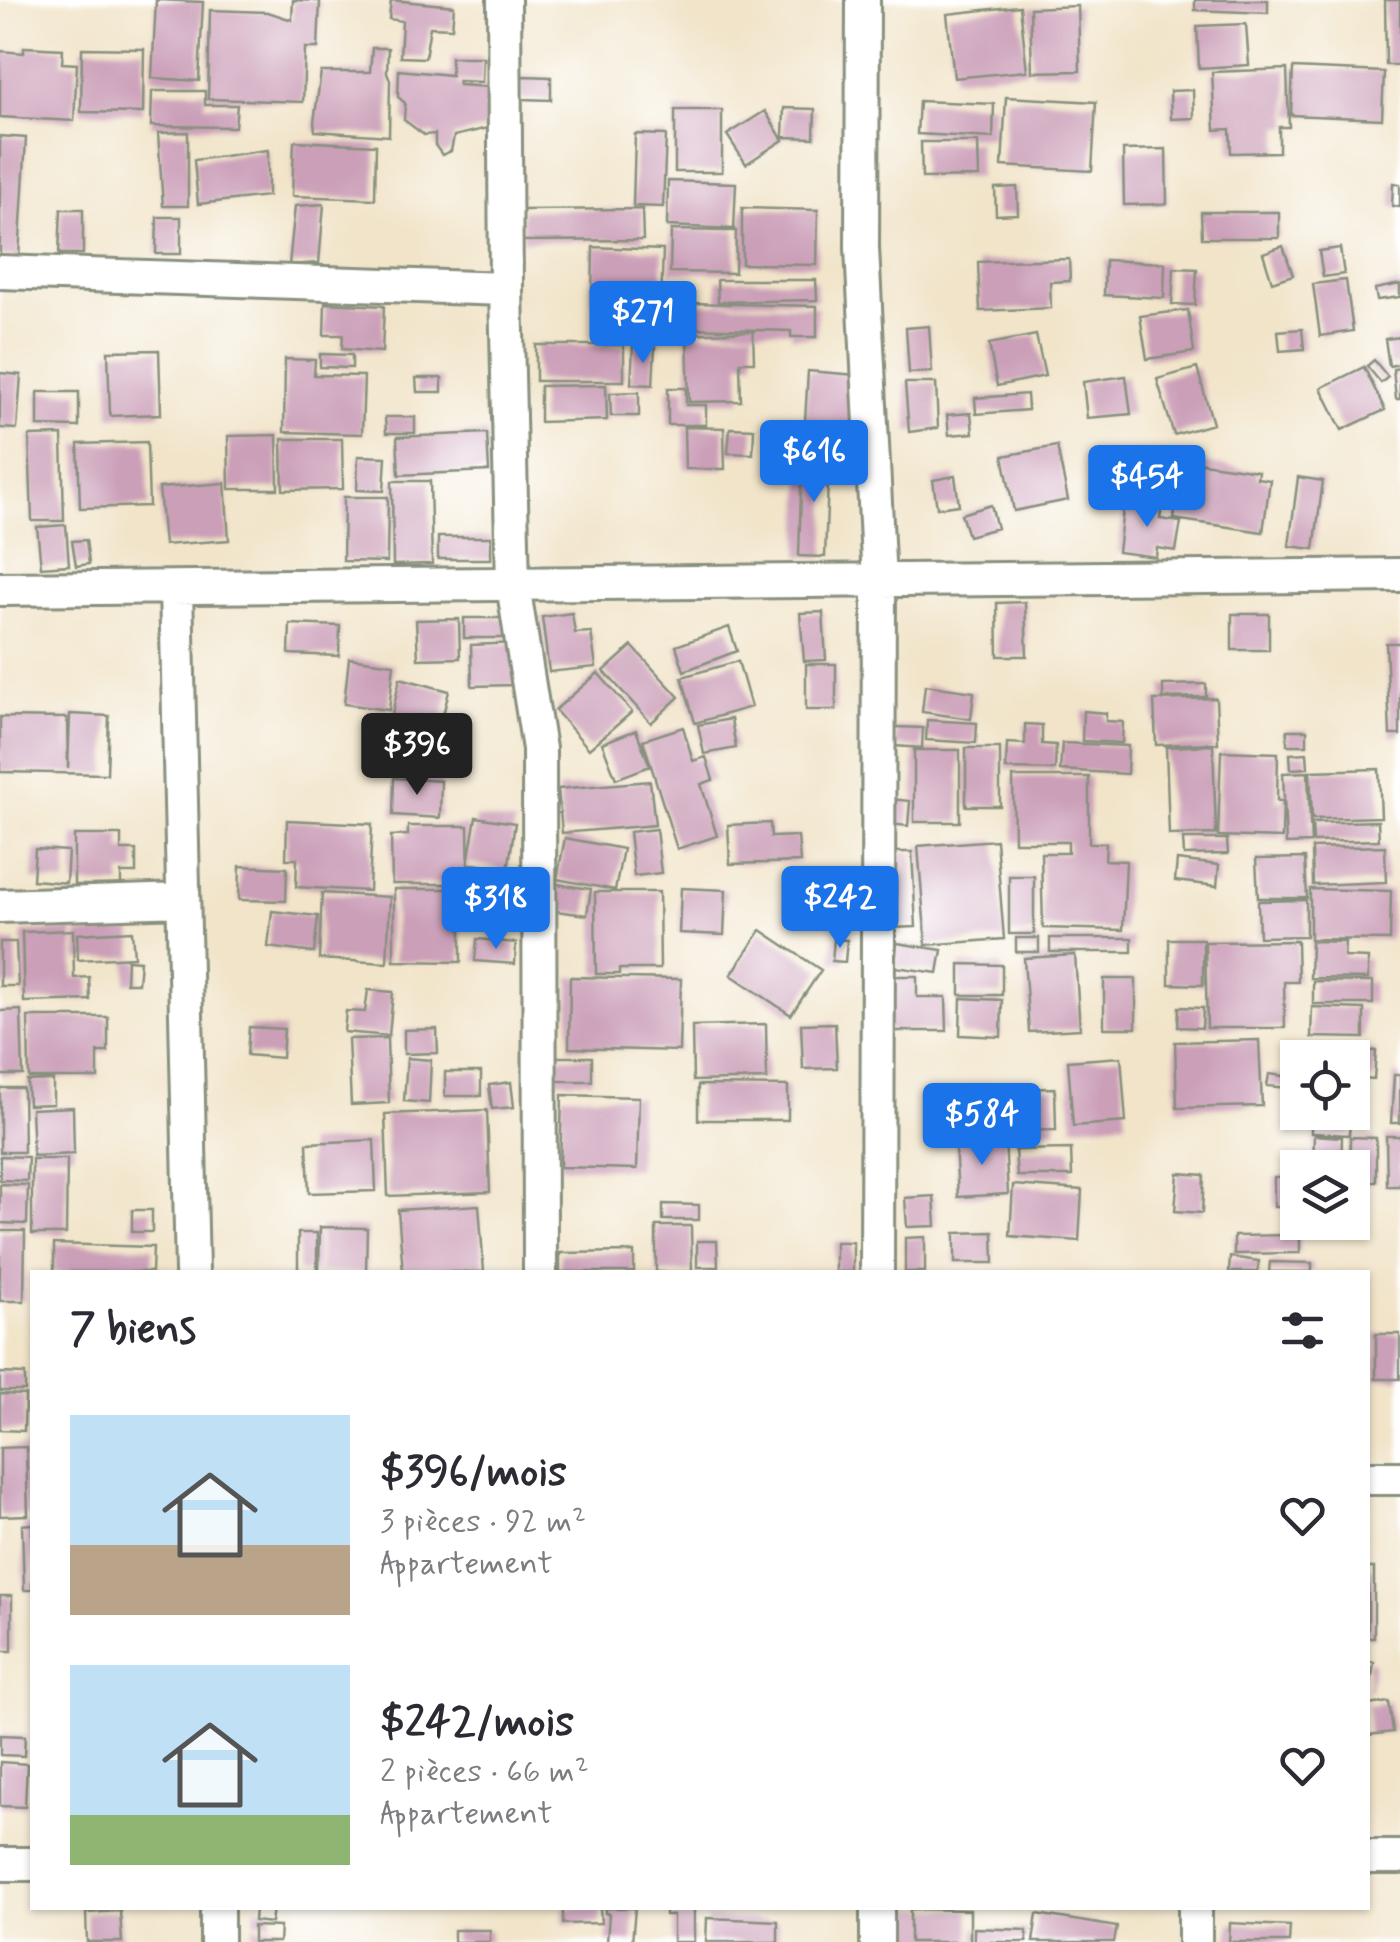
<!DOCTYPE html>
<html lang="fr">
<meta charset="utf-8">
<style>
:root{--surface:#fff;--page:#f7f7f7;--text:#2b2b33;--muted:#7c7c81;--accent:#1a73e8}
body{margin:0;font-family:Mynerve,sans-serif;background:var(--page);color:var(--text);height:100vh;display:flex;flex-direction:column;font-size:38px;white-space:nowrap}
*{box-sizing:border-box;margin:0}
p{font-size:32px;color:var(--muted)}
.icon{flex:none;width:55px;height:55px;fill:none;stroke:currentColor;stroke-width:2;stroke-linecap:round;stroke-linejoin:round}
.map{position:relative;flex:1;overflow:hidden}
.details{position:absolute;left:30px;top:1270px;width:1340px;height:640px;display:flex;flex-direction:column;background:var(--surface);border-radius:0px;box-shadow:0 2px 8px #0004}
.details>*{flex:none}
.tools{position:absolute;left:1280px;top:1040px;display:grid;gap:20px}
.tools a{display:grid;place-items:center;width:90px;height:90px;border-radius:0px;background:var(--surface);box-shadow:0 2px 8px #0004;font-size:50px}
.price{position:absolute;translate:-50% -85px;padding:0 22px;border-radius:10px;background:var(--accent);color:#fff;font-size:32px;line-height:65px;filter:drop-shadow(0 2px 5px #0008)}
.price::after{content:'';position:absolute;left:50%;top:60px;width:30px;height:22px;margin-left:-15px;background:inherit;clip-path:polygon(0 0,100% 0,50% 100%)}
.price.on{background:#222;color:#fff}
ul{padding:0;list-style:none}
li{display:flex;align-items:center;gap:30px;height:250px;padding:0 40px}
li span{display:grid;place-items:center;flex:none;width:280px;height:200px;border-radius:0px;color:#555}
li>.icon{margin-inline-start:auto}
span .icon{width:120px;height:120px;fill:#fffc;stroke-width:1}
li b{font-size:42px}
h2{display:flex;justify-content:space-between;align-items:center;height:120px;padding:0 40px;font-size:42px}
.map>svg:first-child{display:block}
.building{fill:#cb9fb8}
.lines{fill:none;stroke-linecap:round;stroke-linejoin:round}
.street-casing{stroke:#88907e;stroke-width:38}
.street{stroke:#fff;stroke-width:32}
</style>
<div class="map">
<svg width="1400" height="1942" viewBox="0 0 1400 1942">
<rect width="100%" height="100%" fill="#fff"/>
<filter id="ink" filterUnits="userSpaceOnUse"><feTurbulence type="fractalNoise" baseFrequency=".01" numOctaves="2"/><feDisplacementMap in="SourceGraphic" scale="20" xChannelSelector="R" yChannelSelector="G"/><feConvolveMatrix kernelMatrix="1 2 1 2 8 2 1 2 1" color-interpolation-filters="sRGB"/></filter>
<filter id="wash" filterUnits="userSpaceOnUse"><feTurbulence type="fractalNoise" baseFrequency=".0048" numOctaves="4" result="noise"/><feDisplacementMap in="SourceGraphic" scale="40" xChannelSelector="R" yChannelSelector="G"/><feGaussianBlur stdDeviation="2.25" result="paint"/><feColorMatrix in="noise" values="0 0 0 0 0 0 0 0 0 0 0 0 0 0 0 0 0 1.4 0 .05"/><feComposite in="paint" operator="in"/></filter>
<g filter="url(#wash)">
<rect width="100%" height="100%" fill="#f1e4c9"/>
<g id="blocks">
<path class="building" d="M156,0L203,2L199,81L152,78Z
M293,0L320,1L318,48H305L303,102L208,99L210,10L268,12L292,20Z
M391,0L454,6L452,28L430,27L425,58L400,57L402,21L389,19Z
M1195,0H1268V13L1195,10Z
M1385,0H1400V65H1386Z
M1020,6L1027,71L954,78L947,14Z
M1078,6L1080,71L1032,72L1030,8Z
M1246,24L1249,65L1199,68L1197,26Z
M24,47L63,49L62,63L77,64L74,121L0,117V51L24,53Z
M82,48L144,49L143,113L81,112Z
M372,48H388L387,72L390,80L389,136L315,131L314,122L321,72H370Z
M451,57H483L482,82L458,81L459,85L490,87L488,128L454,136L451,151L442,155L435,145V134L424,135L404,120L405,103L398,97L399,70L451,75Z
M1293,68L1384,72L1382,119L1291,115Z
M1287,69L1289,127H1279V152L1231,153L1230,129L1215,130L1212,72Z
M522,76L551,77V100L521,99Z
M1193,90L1194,118L1171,119L1170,91Z
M152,91H205V105H237L235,127L151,126Z
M1006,97L1096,102L1092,171L1002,166Z
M919,101L994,104L993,138L917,134Z
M784,108L815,109L814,138L783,137Z
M675,110H722V172H675Z
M765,111L783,140L746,164L727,135Z
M188,132V206H163L158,133Z
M635,134L666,135L663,207L633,206Z
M0,136L26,138L19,257L0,256Z
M294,141L376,145L375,199L292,196Z
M921,142H978L979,177L922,178Z
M1166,149L1167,204L1124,205L1123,150Z
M268,150V196L198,204L194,160Z
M668,181L736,183L734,229L667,226Z
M1393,183L1400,184V207L1392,206Z
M1017,187L1018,214L996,215L995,188Z
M324,204L319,263L289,265L295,206Z
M742,208L818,210L817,265L742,264Z
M61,209H83V254H59Z
M642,209L643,240L523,241L522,210Z
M1201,212H1279V238H1202Z
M157,217H181V254H156Z
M671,230L736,231L735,273L670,272Z
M1283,246L1293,275L1272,282L1263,253Z
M593,247L663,250L661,302L592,300Z
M1340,248L1344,274L1323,277L1319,251Z
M1069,259L1070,281L1050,282L1051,308L980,311L978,262Z
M1105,260L1165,263L1164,298L1104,295Z
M1174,268L1197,269L1195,305L1172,304Z
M717,280H816L817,300L718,302Z
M1346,280L1353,331L1320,336L1313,284Z
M1400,284V297L1377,300L1375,289Z
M325,303L384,306L382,352L342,349L343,335H324Z
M690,303L817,306V337H791V331L689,328Z
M1188,310L1194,352L1147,359L1140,316Z
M929,326L932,372L909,373L906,328Z
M1302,329L1304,349L1280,351L1278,331Z
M753,331L754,362H740L741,401L689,402L687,334Z
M1036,335L1045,376L997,386L989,344Z
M1400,337V364L1389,366L1385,339Z
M536,345H624V381H536Z
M633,346L655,347L653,385L631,384Z
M159,350L161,414L110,416L108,351Z
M320,354L352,355V368L320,367Z
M285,359L315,360L314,375L364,376L362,434L284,432Z
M1374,360L1388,377L1381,383L1367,366Z
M1364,367L1385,410L1342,430L1321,388Z
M1197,368L1213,424L1174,435L1157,379Z
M1400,368V399H1396L1393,369Z
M808,371L856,375L853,425L805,421Z
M0,373L21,375L17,429L0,428Z
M1126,376L1131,414L1087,418L1083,382Z
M416,378H442V392H417Z
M905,383H936L938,428L909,432Z
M606,385L607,420L540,422V386Z
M668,388H686V405H706V425H668Z
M38,392H79V427L38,426Z
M639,392V416H611L610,393Z
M1027,394L1028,410L976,414L975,398Z
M971,413L973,433L949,435L947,415Z
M385,417H415V433H386Z
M800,425H829L830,450H800Z
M684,427L724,428L725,469H685Z
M730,428L754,429L753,454L728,453Z
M487,433L489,471L399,475L397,437Z
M62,435L64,521H32L29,436Z
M277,435L278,489H229L228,436Z
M282,439H342L343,489L283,490Z
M147,442L149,506L80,508L78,444Z
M1057,446L1068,500L1014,511L1003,456Z
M802,454L829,455L825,557L799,556Z
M358,456L386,457L384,491L357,490Z
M1182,460L1258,471L1257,478L1270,480L1263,532L1174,519Z
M955,476L959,505L937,508L933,480Z
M1298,477L1323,481L1314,549L1289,546Z
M392,481H430L432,564L393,565Z
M225,483L229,540L164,545L159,488Z
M344,497H388L387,562L343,561Z
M1124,501L1162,506L1160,519L1181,522L1176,551L1157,548L1156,557L1118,552Z
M991,505L997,528L968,536L961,514Z
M66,525L69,565L41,567L37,527Z
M438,537H491V559H438Z
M86,540L89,564L76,566L72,541Z
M1025,602L1027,656H998L997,603Z
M823,612L826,660L804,661L800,613Z
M572,613L575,633L591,632L596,667L549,672L542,617Z
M1232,614H1269V650H1232Z
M464,618H513L512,638H464Z
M459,619L460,658L418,659L416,620Z
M290,624L340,626L339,656L289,654Z
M729,627L737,651L684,671L676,646Z
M516,643L517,685L472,686L471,645Z
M1386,643H1400V735H1390Z
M632,646L679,697L651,723L604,671Z
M349,658L394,664L389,710L344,704Z
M738,661L751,707L695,723L682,677Z
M806,664H836V710H806Z
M598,673L632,712L589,749L555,710Z
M400,678L449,691L439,731L391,719Z
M1206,684V697L1163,698V685Z
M925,685L974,692L971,719L922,712Z
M1216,698L1218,743L1156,745L1154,700Z
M1083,711L1106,713V721L1123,722L1122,743L1082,741Z
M70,714L109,716L107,774L0,772V717L67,718L68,768Z
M731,719L736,748L704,754L698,725Z
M927,720L977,723L976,743L926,740Z
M1025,724L1042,725V744L1056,745L1055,770L1006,769L1007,743L1025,744Z
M683,727L693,761L706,757L713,780L701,784L717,836L677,849L643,740Z
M896,727L923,728L922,748L895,746Z
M636,730L650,766L616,779L602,743Z
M1287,730H1307V745H1287Z
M1062,743L1128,746L1127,774L1060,770Z
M389,745H460V774L389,773Z
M1213,745L1216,834L1169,835L1166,747Z
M966,748H1000V806H966Z
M914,750H960V822H914Z
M1221,751L1278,753L1277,801H1283L1282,838L1218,836Z
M1307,753L1308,768L1291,769L1290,754Z
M1379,769L1381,817L1312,819L1310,771Z
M1308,772L1311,843L1286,844L1283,773Z
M1013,777H1089V843H1106L1105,860L1126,861L1123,930L1043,928L1041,853H1068V842H1014Z
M394,778L441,781L440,818L393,815Z
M650,781L655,825L562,833L558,789Z
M890,799L910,801L908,826L888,824Z
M476,817L515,823L508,870L468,863Z
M287,820L372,824L369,891L296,887L297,859H286Z
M1378,821L1379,840L1313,842L1312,823Z
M770,823L771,837L798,836L800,862L730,864L728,825Z
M408,826H468L469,884H392L391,836L408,835Z
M656,829L661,873L634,876L629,832Z
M74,835H121V850H136V873H121V885H74Z
M565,838L623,849L615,890L557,879Z
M1183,839H1227L1228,854L1184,855Z
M996,840L1004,939L926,945L918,846Z
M1385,846L1386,882L1313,885L1312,848Z
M35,849L68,851L66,883L33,880Z
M887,852H912L916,927L891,928Z
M1305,858L1307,898H1258L1256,859Z
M1177,860L1219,865L1217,886L1175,881Z
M240,866L287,868L286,901L239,900Z
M1009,876H1034V934H1009Z
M550,883L591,889L587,915L547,910Z
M681,888L726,890L724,935L679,933Z
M394,889H461V962L394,961Z
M1310,889L1391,891L1390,940L1310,939Z
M595,892H659L660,969H619V974H596Z
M322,893L390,897L387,963L319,959Z
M1306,900V936L1259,937L1258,901Z
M272,911L318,916L314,953L268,947Z
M73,930L74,978L89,977L90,1000L24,1002L22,932Z
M761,930L821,970L791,1015L731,975Z
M132,931L134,957L78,960L77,934Z
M1016,938H1039V952H1016Z
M1050,938H1132V952H1050Z
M477,939L516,943L515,964L475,961Z
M834,939L847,940L845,962L832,961Z
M1169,939H1203V985L1169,984Z
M1297,941L1298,982H1284L1285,1028H1207L1205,942Z
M1311,941L1345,942L1344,957L1368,958V979L1310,978Z
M0,942H16L18,986H0Z
M897,943L942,950L938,973L895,967Z
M1075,955L1080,1029L1029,1032L1024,958Z
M127,960L140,961L138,983H126Z
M960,964L1002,965V995H960Z
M887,976H917V997H946L947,1031H887Z
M570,977L681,979L679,1051L569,1048Z
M1104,979H1136V1028H1104Z
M1313,981L1373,982V1004H1313Z
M368,990L393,992L389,1036L344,1032L346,1011L365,1012Z
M961,998L1002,1000L1001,1037L960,1035Z
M1179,1007L1203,1008L1202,1028L1178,1027Z
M1312,1007L1364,1009V1038L1311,1037Z
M21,1010L23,1075H0V1011Z
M28,1017H108V1052H98V1078H29Z
M835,1023L837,1068L803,1069L801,1024Z
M766,1024L767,1079L693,1081L692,1026Z
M249,1027L284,1029L282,1058L247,1055Z
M437,1029L438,1053L404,1054V1030Z
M387,1038L389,1103L351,1105L348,1039Z
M1259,1040L1262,1106L1177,1108L1175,1042Z
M1310,1046L1376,1051L1374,1079L1352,1077V1058H1309Z
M555,1057H592V1081H555Z
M1121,1057L1126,1122L1073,1126L1068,1061Z
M407,1058L431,1060L429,1103L404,1101Z
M445,1072H481V1096H445Z
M1269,1074L1298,1078V1089L1267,1086Z
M1394,1075H1400V1123H1391Z
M53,1080V1104L28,1105L27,1081Z
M1352,1081L1361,1082L1359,1112H1352Z
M511,1082L514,1107L492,1109L489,1085Z
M698,1085L788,1086V1120H698Z
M0,1088H23L24,1152H0Z
M1055,1088L1056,1130L1014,1131L1013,1089Z
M937,1092L980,1094L978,1127L936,1126Z
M562,1095L639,1097L637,1169L560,1167Z
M73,1107L74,1154L33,1156L31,1109Z
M487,1110L490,1192L388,1196L385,1114Z
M1311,1118L1350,1120L1349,1135L1311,1133Z
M1314,1135L1342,1137L1341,1168H1313Z
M1386,1136H1400V1186H1387Z
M1350,1137L1376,1138V1182H1352V1168H1350Z
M1005,1139L1008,1194L958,1197L955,1142Z
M374,1140L376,1191L309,1193L307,1143Z
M1071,1149L1072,1176H1017L1015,1150Z
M0,1156L28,1157L27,1181L0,1180Z
M32,1159H67L66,1234H32Z
M1178,1173L1204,1175L1202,1213L1175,1211Z
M1274,1177H1298V1207H1274Z
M0,1184L28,1185L27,1224L0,1223Z
M1013,1185L1082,1190L1079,1241L1010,1236Z
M934,1196L936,1226L907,1227L905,1198Z
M663,1204L699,1205V1220H663Z
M479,1205L484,1272H403L398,1210Z
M132,1210H152V1232H132Z
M656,1226H691L692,1272H656Z
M320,1227L367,1228L366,1272H319Z
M0,1231H25L24,1301H0Z
M993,1232L994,1263H955V1233Z
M298,1233H317V1272H298Z
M1300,1235V1253L1234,1254V1236Z
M925,1237V1272H905V1238Z
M697,1241H717L718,1267H697Z
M835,1242H853V1272H835Z
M54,1244L153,1247L152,1272H54Z
M634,1252V1272H560V1253Z
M1230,1257L1259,1261L1258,1272H1229Z
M1270,1262L1312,1263V1272H1269Z
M1376,1334H1400V1379H1376Z
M0,1373L25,1374V1391H0Z
M0,1394L25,1395L24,1431L0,1430Z
M26,1447L28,1515L0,1516V1448Z
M32,1524V1590H24L22,1525Z
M1368,1568H1374V1638H1368Z
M0,1596H12V1651H0Z
M1368,1661L1374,1662L1370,1691H1368Z
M1389,1702L1393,1732L1368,1735V1705Z
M0,1735L25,1736L24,1756L0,1755Z
M0,1762L27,1764L25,1807L0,1806Z
M255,1908H273L271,1923L254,1921Z
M563,1908H600L601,1923L563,1924Z
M605,1908H635L632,1942H607L609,1914L605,1913Z
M665,1908H694V1942H673V1915H665Z
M910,1909L970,1910V1942H910Z
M120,1911L122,1942H87L86,1913Z
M1037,1914L1117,1927L1114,1942H1033Z
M707,1918L778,1921V1942H706Z
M1230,1923L1290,1926L1289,1942H1229Z
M253,1926L280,1927L279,1942H253Z
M974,1928L1027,1930V1942H974Z
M454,1930H490V1942H454Z"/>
</g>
</g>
<g filter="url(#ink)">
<use href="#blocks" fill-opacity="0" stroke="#88907e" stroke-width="2.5"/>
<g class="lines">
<defs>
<path id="street" d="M504,0L506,289L513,585L539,749L540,1272
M863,0L862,248L879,581L877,1272
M0,272L506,289
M176,588L192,1272
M0,589L1400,575
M0,906L183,900
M1368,1478H1400
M1368,1857H1400
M0,1864H32
M1195,1908V1942
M217,1942V1908
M877,1942V1908"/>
</defs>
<use href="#street" class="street-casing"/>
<use href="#street" class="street"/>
</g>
</g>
</svg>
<div class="tools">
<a><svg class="icon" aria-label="locate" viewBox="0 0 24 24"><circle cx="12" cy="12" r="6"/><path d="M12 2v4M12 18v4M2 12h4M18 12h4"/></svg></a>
<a><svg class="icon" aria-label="layers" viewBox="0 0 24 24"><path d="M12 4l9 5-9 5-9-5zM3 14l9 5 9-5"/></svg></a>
</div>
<b class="price" style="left:643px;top:366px">$271</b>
<b class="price" style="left:814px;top:505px">$616</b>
<b class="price" style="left:1147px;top:530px">$454</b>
<b class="price on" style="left:417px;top:798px">$396</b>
<b class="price" style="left:840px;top:951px">$242</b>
<b class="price" style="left:496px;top:952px">$318</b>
<b class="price" style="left:982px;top:1168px">$584</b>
<section class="details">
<h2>7 biens<svg class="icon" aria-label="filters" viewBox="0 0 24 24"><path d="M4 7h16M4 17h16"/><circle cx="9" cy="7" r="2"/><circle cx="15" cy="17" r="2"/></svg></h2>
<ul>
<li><span style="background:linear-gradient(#bfe0f5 65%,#b9a48a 0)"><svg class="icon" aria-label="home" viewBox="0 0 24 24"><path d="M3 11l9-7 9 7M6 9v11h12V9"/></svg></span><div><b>$396/mois</b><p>3 pièces · 92 m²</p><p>Appartement</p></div><svg class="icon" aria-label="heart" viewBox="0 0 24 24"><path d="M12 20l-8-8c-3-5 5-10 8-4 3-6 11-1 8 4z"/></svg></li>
<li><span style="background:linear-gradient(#bfe0f5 75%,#8fb573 0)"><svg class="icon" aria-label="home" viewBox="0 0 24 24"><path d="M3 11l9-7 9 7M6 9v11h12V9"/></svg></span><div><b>$242/mois</b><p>2 pièces · 66 m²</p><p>Appartement</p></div><svg class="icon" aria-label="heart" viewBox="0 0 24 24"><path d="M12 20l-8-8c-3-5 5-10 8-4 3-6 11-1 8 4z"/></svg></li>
</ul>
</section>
</div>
